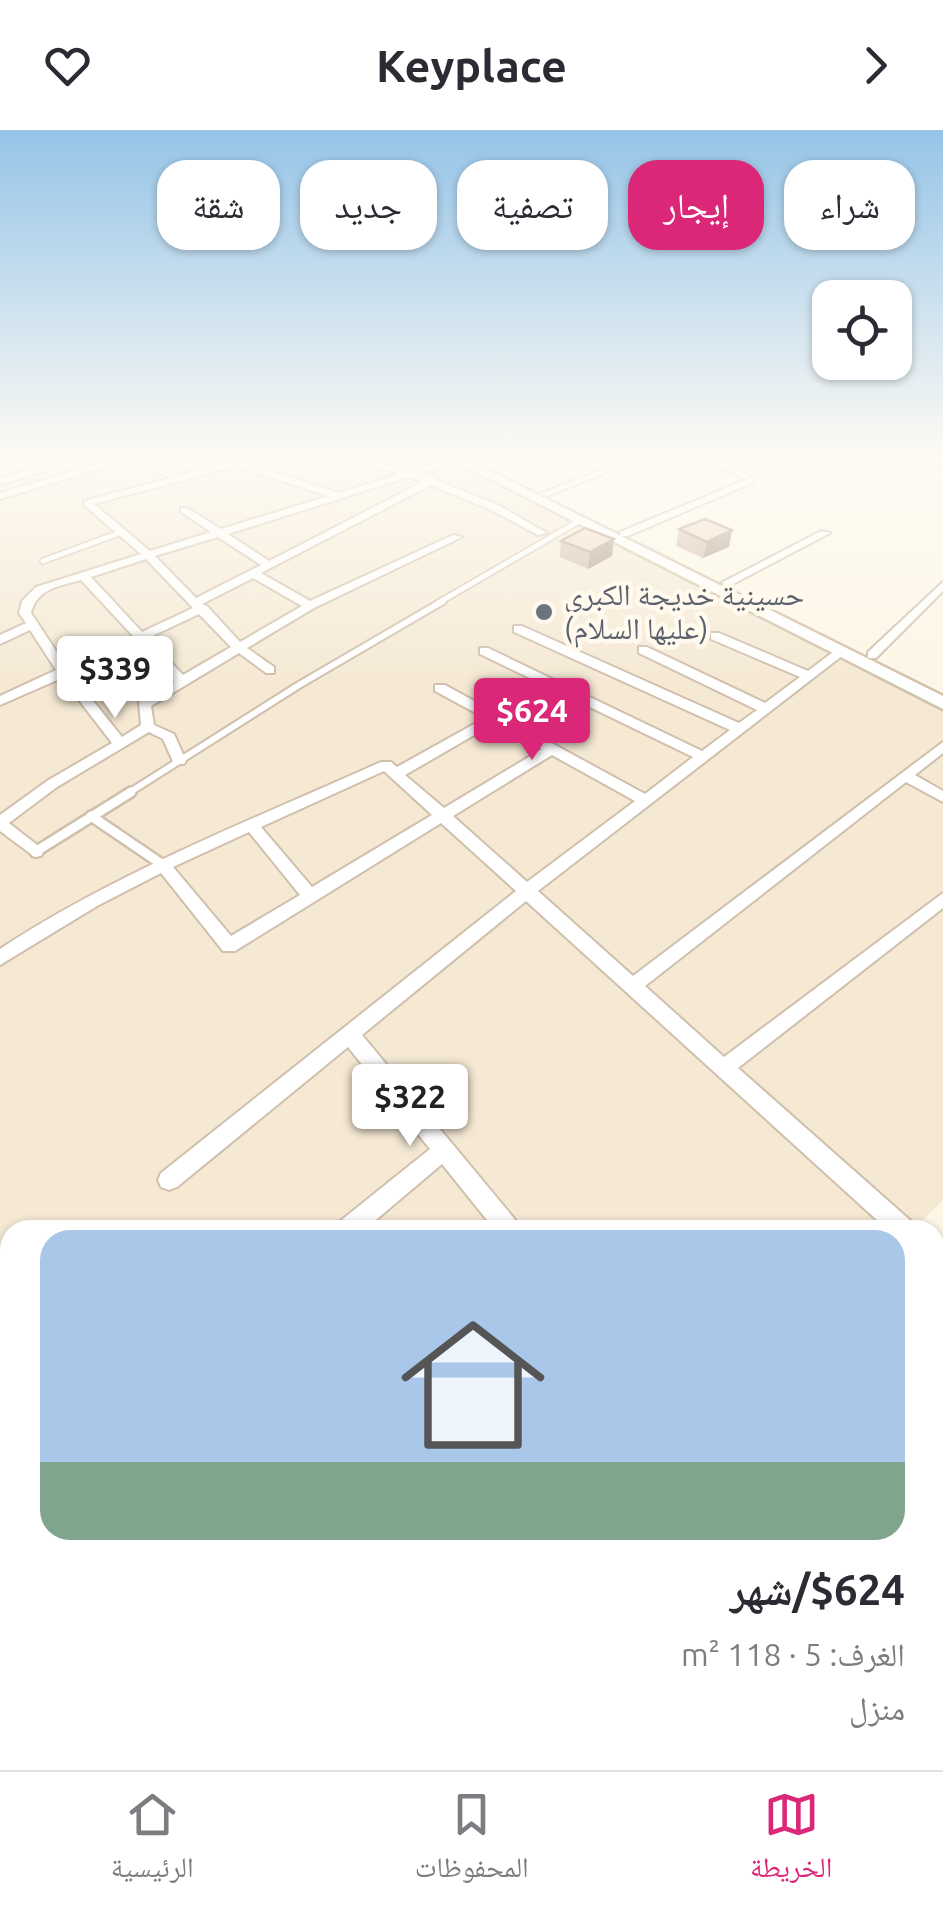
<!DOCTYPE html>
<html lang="ar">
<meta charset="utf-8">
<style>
:root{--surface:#fff;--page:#f2f2f3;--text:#2b2b33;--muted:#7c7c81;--line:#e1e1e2;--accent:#db2777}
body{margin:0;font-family:Ubuntu,"Noto Naskh Arabic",sans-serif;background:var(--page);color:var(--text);direction:rtl;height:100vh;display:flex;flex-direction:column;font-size:38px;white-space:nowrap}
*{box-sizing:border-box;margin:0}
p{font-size:32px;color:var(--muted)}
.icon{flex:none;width:55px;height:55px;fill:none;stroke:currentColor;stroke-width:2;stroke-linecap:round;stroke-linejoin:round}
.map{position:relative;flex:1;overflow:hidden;direction:ltr}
.sheet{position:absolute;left:0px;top:1090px;width:945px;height:550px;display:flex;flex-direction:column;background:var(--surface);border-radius:30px 30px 0 0;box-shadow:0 2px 8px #0004;direction:rtl}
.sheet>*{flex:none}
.top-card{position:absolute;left:30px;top:30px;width:885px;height:90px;direction:rtl;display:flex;gap:20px}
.buttons{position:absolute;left:812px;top:150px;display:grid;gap:20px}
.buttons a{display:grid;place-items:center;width:100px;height:100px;border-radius:20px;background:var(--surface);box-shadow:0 2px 8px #0004;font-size:50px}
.price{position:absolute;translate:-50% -85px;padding:0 22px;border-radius:10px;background:#fff;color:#222;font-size:32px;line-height:65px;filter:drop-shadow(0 2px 5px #0008)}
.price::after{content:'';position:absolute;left:50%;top:60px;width:30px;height:22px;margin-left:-15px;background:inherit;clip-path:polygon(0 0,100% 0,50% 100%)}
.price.active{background:var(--accent);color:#fff}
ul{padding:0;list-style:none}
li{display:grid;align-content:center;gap:20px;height:530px;padding:0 40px}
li+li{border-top:2px solid var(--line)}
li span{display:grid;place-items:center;height:310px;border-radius:30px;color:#555}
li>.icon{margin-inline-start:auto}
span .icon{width:180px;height:180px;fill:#fffc;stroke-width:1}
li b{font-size:42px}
.tag{padding:0 35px;border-radius:30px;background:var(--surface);box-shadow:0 2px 8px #0004;font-size:35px;line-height:90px}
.tag.active{background:var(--accent);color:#fff}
header{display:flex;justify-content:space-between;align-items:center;height:130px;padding:0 40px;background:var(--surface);font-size:45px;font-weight:600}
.menu{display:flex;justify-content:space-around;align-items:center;height:140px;border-top:2px solid var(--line);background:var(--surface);font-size:28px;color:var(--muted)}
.menu a{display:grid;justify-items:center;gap:5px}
.menu .active{color:var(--accent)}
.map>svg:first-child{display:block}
.residential{fill:#f5e9d4}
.education{fill:#f3e3f9}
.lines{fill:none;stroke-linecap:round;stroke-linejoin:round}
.service-far2-casing{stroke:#cfbfac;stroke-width:8}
.service-far1-casing{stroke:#cfbfac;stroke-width:10}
.service-casing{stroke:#cfbfac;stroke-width:14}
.minor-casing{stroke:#cfbfac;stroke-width:4}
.tertiary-casing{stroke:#cfbfac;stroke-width:6}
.secondary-casing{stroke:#d2c0a9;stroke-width:5}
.service-far2{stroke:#fff;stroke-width:5}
.service-far1{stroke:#fff;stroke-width:6}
.service{stroke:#fff;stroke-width:9}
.minor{fill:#fff;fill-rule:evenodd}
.tertiary{fill:#fff;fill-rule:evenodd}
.secondary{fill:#fff;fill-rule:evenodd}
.wall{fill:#d1baa3}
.shaded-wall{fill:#aa9784}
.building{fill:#f3d8bd;stroke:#aa9784;stroke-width:2.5}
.worship-dot{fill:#6b7280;stroke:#fffaed;stroke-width:4}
.labels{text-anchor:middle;stroke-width:9;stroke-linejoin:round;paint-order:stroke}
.far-worship-label{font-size:30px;fill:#5b616d;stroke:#fffaed;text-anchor:start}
</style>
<header><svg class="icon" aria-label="forward" viewBox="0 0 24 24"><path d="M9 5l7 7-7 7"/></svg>Keyplace<svg class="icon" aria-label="heart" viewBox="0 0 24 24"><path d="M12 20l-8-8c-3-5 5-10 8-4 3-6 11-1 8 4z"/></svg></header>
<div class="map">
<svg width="943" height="1640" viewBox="0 0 943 1640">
<rect width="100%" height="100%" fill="#fdf6e6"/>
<path class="residential" d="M0,325H436L943,577V1070L913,1100H10V1630H392L382,1640H0Z
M943,1183V1640H526L535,1630H935V1192Z"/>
<path class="education" d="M100,1630H276L281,1640H103Z"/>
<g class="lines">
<defs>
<path id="service-far2" d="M43,431L122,402
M438,473L579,391"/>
<path id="service-far1" d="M127,664L299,555L443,471"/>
<path id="service" d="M91,686L163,735
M35,722L131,662"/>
<path id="minor" d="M9,325H21L54,338L0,354V348L41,337Z
M128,325H141L180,345L236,330L339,363L399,344L340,325H353L409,341L457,326L460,331L418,344L437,348L438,351L498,375L547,403L538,405L491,380L431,355L261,443L310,471L453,405L462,407L314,478L247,518L274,537V543H266L239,523L151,576L154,595L174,604L186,631L184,634H174L163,609L149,602L57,657L9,693L41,718L43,722L41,726L35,727L0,701V685L47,651L112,613L62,548L0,575V566L56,540L30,500L0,514V505L26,493L19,483L22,471L36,457L141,424L84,375V371L171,348L132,329L0,369V363ZM236,336L329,366L221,399L187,378H181V382L211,402L150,421L94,374ZM409,347L423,352L269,431L228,404ZM218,407L261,435L196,468L155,426ZM146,429L193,478L142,502L91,447ZM253,448L302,476L240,512L207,476L202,474ZM81,450L133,506L66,536L31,483C37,458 60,456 81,450ZM199,484L231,517L183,545L148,508ZM138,512L174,551L139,572L141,595L122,607L71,543Z
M640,325H651L547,366L539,364Z
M691,325C711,325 742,336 754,352L628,406H620V402L743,351L740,346Z
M821,401L830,403L731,455L721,453Z
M943,452V461L876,528H868V522Z
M514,496H522L739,593L757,580L639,523V517H647L765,573L800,547L711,509V503H719L808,541L837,519L847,522L538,761L633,846L943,612V623L915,645L943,661V672L906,652L645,856L724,927L943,763V778L738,938L912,1092L915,1100H888L526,771L362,905L517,1092L520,1100H495L442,1034L364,1100H336L339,1092L430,1019L348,917L177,1057L169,1060L161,1057L158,1050L161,1043L516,761L441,693L235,821H223L161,743L97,776L0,835V819C119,741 252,690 381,632H391L397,637L485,588L435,561V555H445L645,664L693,627L480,524V518H488L702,621L730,600L514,502ZM495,593L542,619L444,678L405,645ZM552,625L635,671L527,752L453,686ZM384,641L432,685L312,757L261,697ZM249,702L300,765L231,806L173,737Z
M0,1266L10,1271V1304L0,1299Z
M10,1458V1494L0,1499V1462Z
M935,1607L943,1611V1640H928L922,1630H935Z
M420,1630H453L457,1640H424Z"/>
<path id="tertiary" d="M918,325L943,327V334L920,327Z
M943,1113V1148L935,1152V1117Z
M446,1630H492L488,1640H442Z"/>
<path id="secondary" d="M443,325H458L943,566V579Z"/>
</defs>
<use href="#service-far2" class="service-far2-casing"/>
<use href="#service-far1" class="service-far1-casing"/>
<use href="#service" class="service-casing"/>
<use href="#minor" class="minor-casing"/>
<use href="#tertiary" class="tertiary-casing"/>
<use href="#secondary" class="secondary-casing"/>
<use href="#service-far2" class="service-far2"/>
<use href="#service-far1" class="service-far1"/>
<use href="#service" class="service"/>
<use href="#minor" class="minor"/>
<use href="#tertiary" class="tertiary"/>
<use href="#secondary" class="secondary"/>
</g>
<path class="wall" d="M679,399L732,400L729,417L703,428L676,416Z
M561,411L612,426L588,439L560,427Z"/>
<path class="shaded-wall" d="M732,400L729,417L703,428L707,412Z
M614,409L612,426L588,439L590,422Z"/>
<path class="building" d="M705,389L732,400L707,412L679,399Z
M585,398L614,409L590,422L561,411Z"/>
<linearGradient id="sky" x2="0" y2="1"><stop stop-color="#95c4e8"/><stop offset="0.59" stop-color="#fefbf4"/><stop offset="1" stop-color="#fefbf4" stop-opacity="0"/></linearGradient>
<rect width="943" height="554" fill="url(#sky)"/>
<circle class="worship-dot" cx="544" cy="482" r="10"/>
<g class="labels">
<g class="far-worship-label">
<text x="564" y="475">حسينية خديجة الكبرى<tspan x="564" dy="34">(عليها السلام)</tspan></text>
</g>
</g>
</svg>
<div class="buttons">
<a><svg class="icon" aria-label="locate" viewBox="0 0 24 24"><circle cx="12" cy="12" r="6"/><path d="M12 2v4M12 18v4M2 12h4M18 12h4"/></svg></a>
</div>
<b class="price" style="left:115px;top:591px">$339</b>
<b class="price active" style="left:532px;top:633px">$624</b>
<b class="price" style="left:410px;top:1019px">$322</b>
<div class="top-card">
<a class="tag">شراء</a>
<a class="tag active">إيجار</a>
<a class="tag">تصفية</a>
<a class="tag">جديد</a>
<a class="tag">شقة</a>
</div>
<section class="sheet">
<ul>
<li><span style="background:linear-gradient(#a9c7e8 75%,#7fa58c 0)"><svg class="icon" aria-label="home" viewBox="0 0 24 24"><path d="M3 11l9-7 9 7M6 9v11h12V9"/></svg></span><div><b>$624/شهر</b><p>الغرف: 5 · 118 m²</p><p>منزل</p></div></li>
</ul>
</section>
</div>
<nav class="menu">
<a class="active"><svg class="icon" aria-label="map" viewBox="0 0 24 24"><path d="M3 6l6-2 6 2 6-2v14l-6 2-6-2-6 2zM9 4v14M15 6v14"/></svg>الخريطة</a>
<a><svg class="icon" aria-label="saved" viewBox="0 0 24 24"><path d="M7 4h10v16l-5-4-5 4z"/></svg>المحفوظات</a>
<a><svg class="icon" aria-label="home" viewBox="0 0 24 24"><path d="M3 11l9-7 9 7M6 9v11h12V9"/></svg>الرئيسية</a>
</nav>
